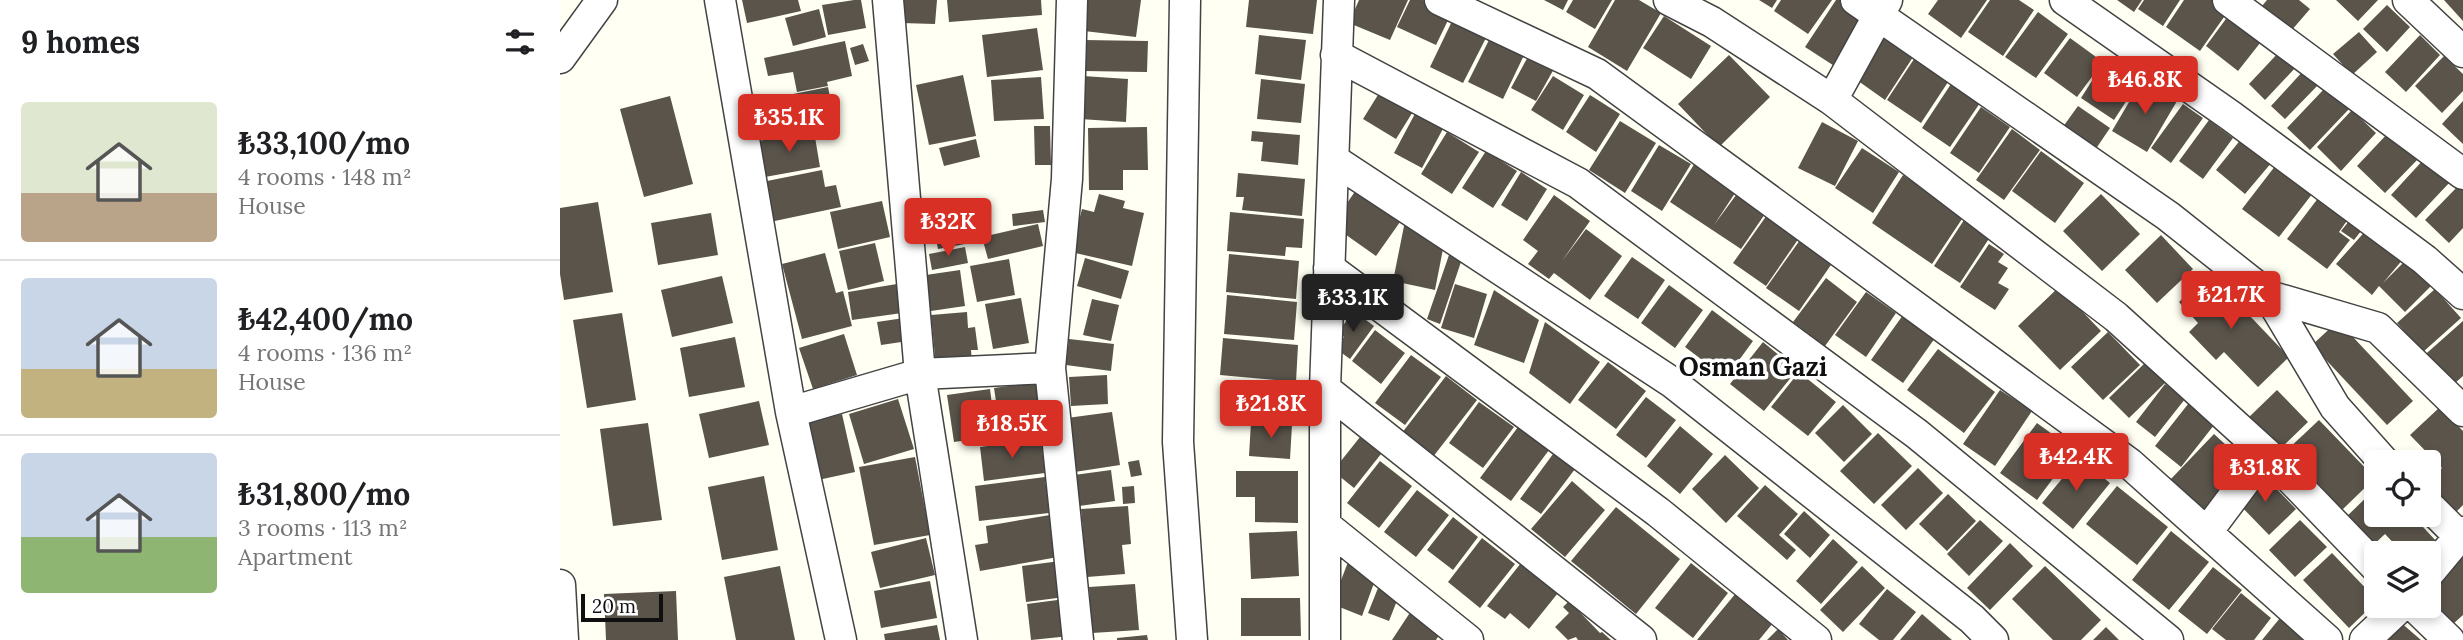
<!DOCTYPE html>
<meta charset="utf-8">
<style>
:root{--surface:#fff;--page:#f6f6f6;--text:#202124;--muted:#757577;--line:#e0e0e0;--accent:#d93025}
body{margin:0;font-family:Lora,serif;background:var(--page);color:var(--text);height:100vh;display:flex;flex-direction:column;font-size:26px;white-space:nowrap}
*{box-sizing:border-box;margin:0}
p{font-size:23px;color:var(--muted)}
.icon{flex:none;width:38px;height:38px;fill:none;stroke:currentColor;stroke-width:2;stroke-linecap:round;stroke-linejoin:round}
.map{position:relative;flex:1;overflow:hidden}
.side{display:flex;flex-direction:column;background:var(--surface);width:560px}
.side>*{flex:none}
.buttons{position:absolute;left:1804px;top:450px;display:grid;gap:14px}
.buttons a{display:grid;place-items:center;width:77px;height:77px;border-radius:7px;background:var(--surface);box-shadow:0 4px 10px #0003;font-size:35px}
.scale{position:absolute;left:21px;bottom:18px;width:82px;box-sizing:border-box;padding-left:7px;border:4px solid #101010;border-top:0;font-size:19px;line-height:24px;white-space:nowrap;color:#101010;-webkit-text-stroke:5px #fff;paint-order:stroke}
.price{position:absolute;translate:-50% -60px;padding:0 16px;border-radius:7px;background:var(--accent);color:#fff;font-size:23px;line-height:46px;filter:drop-shadow(0 2px 4px #0008)}
.price::after{content:'';position:absolute;left:50%;top:42px;width:21px;height:16px;margin-left:-10px;background:inherit;clip-path:polygon(0 0,100% 0,50% 100%)}
.price.current{background:#222;color:#fff}
ul{padding:0;list-style:none}
li{display:flex;align-items:center;gap:21px;height:175px;padding:0 21px}
li+li{border-top:2px solid var(--line)}
li span{display:grid;place-items:center;flex:none;width:196px;height:140px;border-radius:7px;color:#555}
li>.icon{margin-inline-start:auto}
span .icon{width:84px;height:84px;fill:#fffc;stroke-width:1}
li b{font-size:30px}
h2{display:flex;justify-content:space-between;align-items:center;height:84px;padding:0 21px;font-size:30px}
main{display:flex;flex:1;min-height:0}
.map>svg:first-child{display:block}
.building{fill:#5a544b}
.lines{fill:none;stroke-linecap:round;stroke-linejoin:round}
.street-casing{stroke:#434343;stroke-width:33}
.street{stroke:#fff;stroke-width:30}
.labels{text-anchor:middle;stroke-width:7;stroke-linejoin:round;paint-order:stroke}
.district-label{font-size:26px;font-weight:bold;fill:#101010;stroke:#fff}
</style>
<main>
<section class="side">
<h2>9 homes<svg class="icon" aria-label="filters" viewBox="0 0 24 24"><path d="M4 7h16M4 17h16"/><circle cx="9" cy="7" r="2"/><circle cx="15" cy="17" r="2"/></svg></h2>
<ul>
<li><span style="background:linear-gradient(#dfe7d0 65%,#b9a48a 0)"><svg class="icon" aria-label="home" viewBox="0 0 24 24"><path d="M3 11l9-7 9 7M6 9v11h12V9"/></svg></span><div><b>₺33,100/mo</b><p>4 rooms · 148 m²</p><p>House</p></div></li>
<li><span style="background:linear-gradient(#c9d6e8 65%,#c2b280 0)"><svg class="icon" aria-label="home" viewBox="0 0 24 24"><path d="M3 11l9-7 9 7M6 9v11h12V9"/></svg></span><div><b>₺42,400/mo</b><p>4 rooms · 136 m²</p><p>House</p></div></li>
<li><span style="background:linear-gradient(#c9d6e8 60%,#8fb573 0)"><svg class="icon" aria-label="home" viewBox="0 0 24 24"><path d="M3 11l9-7 9 7M6 9v11h12V9"/></svg></span><div><b>₺31,800/mo</b><p>3 rooms · 113 m²</p><p>Apartment</p></div></li>
</ul>
</section>
<div class="map">
<svg width="1903" height="640" viewBox="0 0 1903 640">
<rect width="100%" height="100%" fill="#fffff3"/>
<path class="building" d="M182,0H238L241,11L187,23Z
M294,0H301L306,28L268,35L262,5Z
M342,0H377L375,24L341,23Z
M387,0H481L482,15L389,22Z
M527,0H581L576,37L524,31Z
M689,0H757L753,34L686,27Z
M799,0H848L830,40L789,23Z
M850,0H863L891,14L876,45L837,27Z
M984,0H1008L1003,10Z
M1013,0H1052L1035,29L1006,12Z
M1055,0H1079L1101,13L1067,71L1028,47Z
M1199,0H1217L1212,8Z
M1221,0H1272L1248,34L1214,11Z
M1276,0H1280L1311,20L1279,69L1245,47Z
M1378,0H1427L1401,38L1368,14Z
M1430,0H1459L1474,10L1443,56L1408,32Z
M1557,0H1582L1574,12Z
M1584,0H1620L1603,26L1578,9Z
M1624,0H1655L1669,10L1640,51L1606,27Z
M1707,0H1739L1750,9L1731,31L1702,6Z
M1776,0H1818L1798,21Z
M1884,0H1903V21Z
M1827,5L1850,27L1827,52L1803,29Z
M259,9L266,37L233,46L225,18Z
M1478,12L1508,34L1476,78L1445,57Z
M1671,12L1704,38L1678,71L1646,46Z
M895,15L929,32L903,83L870,67Z
M1104,16L1151,46L1131,79L1083,48Z
M477,28L483,70L427,77L422,35Z
M933,32L967,49L943,99L908,82Z
M1799,32L1817,52L1792,75L1773,54Z
M1324,33L1355,54L1325,100L1294,78Z
M699,35L746,40L741,80L695,74Z
M1860,35L1880,55L1846,92L1825,72Z
M1510,38L1543,62L1517,97L1484,73Z
M524,40L588,41L587,72L524,71Z
M285,41L292,76L267,82L268,86L237,92L233,72L208,76L204,58Z
M303,44L309,61L295,65L290,48Z
M1720,51L1736,67L1705,100L1689,84Z
M970,53L995,67L976,101L951,88Z
M1169,55L1210,97L1159,147L1118,104Z
M1356,56L1390,79L1361,123L1327,100Z
M1884,56L1903,74V91L1882,113L1855,86Z
M1546,59L1580,80L1554,120L1521,98Z
M1744,70L1759,84L1725,119L1711,106Z
M403,75L416,136L369,145L356,85Z
M523,76L568,79L566,122L520,119Z
M993,76L1024,95L1003,130L971,110Z
M481,77L484,119L434,121L431,80Z
M701,79L745,84L741,123L697,119Z
M1582,80L1617,101L1587,152L1552,131Z
M1391,84L1420,103L1390,147L1362,128Z
M268,87L275,122L200,137L193,102Z
M1766,87L1789,109L1750,150L1727,128Z
M821,90L854,110L836,139L803,119Z
M1030,95L1060,114L1036,152L1006,132Z
M110,96L133,184L84,197L60,109Z
M1903,101V144L1882,124Z
M1623,104L1643,118L1611,163L1591,148Z
M1518,106L1550,128L1533,153L1500,131Z
M1421,107L1450,127L1419,173L1390,153Z
M857,110L885,125L862,168L834,153Z
M1792,110L1816,133L1781,171L1757,147Z
M1649,120L1673,138L1643,179L1619,161Z
M1060,121L1096,143L1065,193L1029,170Z
M1262,122L1298,141L1275,186L1238,168Z
M474,126H490L491,165H475Z
M587,127L588,170H563V190H529L528,128Z
M1452,129L1480,150L1444,200L1416,180Z
M254,131L260,167L205,177L198,141Z
M692,131L740,135L738,165L701,161L703,142L691,141Z
M887,132L919,152L892,194L861,174Z
M1829,132L1858,159L1825,193L1797,166Z
M1682,138L1712,162L1685,194L1656,170Z
M416,139L420,157L384,166L379,148Z
M1099,145L1131,164L1102,211L1071,191Z
M1302,148L1339,172L1313,213L1275,188Z
M926,151L957,171L933,208L902,188Z
M1481,151L1524,183L1495,223L1452,191Z
M1865,158L1890,182L1856,218L1831,195Z
M1719,161L1756,189L1719,237L1682,209Z
M1135,163L1177,190L1154,225L1179,191L1207,211L1181,249L1110,202Z
M262,170L265,187L276,185L281,207L210,222L202,182Z
M961,172L987,189L967,221L941,205Z
M678,173L745,179L742,216L682,210L684,197H676Z
M1343,175L1404,216L1372,264L1312,223Z
M1901,183L1903,186V228L1889,243L1865,220Z
M796,190L840,222L816,256L772,225Z
M1762,193L1791,215L1779,232L1790,240L1767,269L1727,239Z
M539,194L565,201L563,208L584,213L572,266L511,252L522,209L534,212Z
M1541,194L1580,234L1542,271L1503,231Z
M994,195L1030,221L1002,261L1026,229L1062,256L1030,300L994,273L989,279L968,264L978,251L963,240Z
M322,201L330,237L278,249L270,212Z
M38,202L53,292L4,300L0,274V208Z
M483,210L485,222L453,226L452,214Z
M670,212L744,219L742,248L726,247L725,256L667,251Z
M151,213L158,255L98,265L91,223Z
M1207,215L1239,238L1206,286L1173,263Z
M1793,216L1805,226L1794,240L1781,231Z
M1406,217L1432,234L1400,283L1374,266Z
M845,221L884,244L875,290L833,281Z
M478,224L483,246L428,259L422,237Z
M1809,227L1844,258L1823,283L1845,261L1871,286L1845,312L1819,286L1812,295L1776,264Z
M402,228L405,244L378,249L375,233Z
M1601,235L1633,269L1597,303L1565,270Z
M1240,240L1273,262L1239,311L1206,288Z
M315,243L324,281L288,290L279,251Z
M1429,244L1444,254L1438,262L1448,268L1438,283L1449,289L1435,310L1400,287Z
M405,247L408,263L372,270L369,254Z
M265,253L276,293L283,291L292,326L242,339L222,264Z
M669,254L739,261L736,299L666,292Z
M889,255L902,259L880,324L867,319Z
M1072,257L1105,280L1078,319L1044,296Z
M525,258L569,271L561,299L517,286Z
M449,259L455,295L417,302L410,266Z
M400,270L405,306L364,312L359,276Z
M1649,273L1729,357L1698,387L1664,352L1656,360L1629,332L1638,323L1619,302Z
M162,276L173,323L112,337L101,290Z
M1266,278L1297,302L1265,346L1233,322Z
M337,284L342,313L292,320L288,292Z
M895,284L927,294L914,338L881,328Z
M1109,285L1143,310L1115,348L1081,323Z
M1499,287L1541,331L1500,370L1458,326Z
M1875,289L1901,318L1863,352L1837,323Z
M934,290L979,320L964,363L914,345Z
M1306,292L1336,313L1306,357L1275,335Z
M667,295L737,302L734,340L664,334Z
M461,298L469,343L433,349L425,304Z
M532,299L559,305L551,341L523,335Z
M1152,310L1193,341L1166,378L1125,347Z
M794,311L814,326L790,359L775,348L784,337L778,332Z
M407,312L408,328L415,327L418,350H411L412,362L376,366L371,315Z
M62,313L76,400L27,408L13,320Z
M1343,315L1375,338L1343,383L1311,360Z
M344,318L348,341L321,345L317,322Z
M1778,321L1853,401L1827,425L1752,345Z
M1903,321V376L1886,391L1859,360Z
M985,322L1040,362L1010,404L969,373Z
M815,330L845,353L821,384L792,361Z
M1548,332L1580,365L1543,400L1511,367Z
M284,334L297,375L253,389L239,348Z
M175,337L185,387L129,397L120,348Z
M663,338L738,345L736,382L660,375Z
M509,339L554,344L551,371L506,365Z
M1203,342L1237,370L1204,411L1170,384Z
M1378,349L1435,392L1404,433L1347,390Z
M851,355L881,377L845,425L815,403Z
M1587,361L1607,381L1569,418L1549,398Z
M1048,362L1086,391L1056,429L1018,400Z
M1239,372L1276,402L1248,436L1211,407Z
M547,375L548,404L511,406L509,377Z
M886,376L917,400L869,462L838,438Z
M666,380L734,385L731,421L663,417Z
M477,382L483,429L441,435L434,388Z
M1605,384L1625,399L1595,437L1576,422Z
M430,389L436,436L394,442L387,395Z
M1440,390L1472,411L1435,466L1403,444Z
M1717,390L1748,422L1718,451L1687,419Z
M1086,397L1116,420L1086,458L1056,435Z
M338,399L354,449L304,464L289,414Z
M1632,399L1658,420L1621,467L1595,446Z
M199,401L209,445L149,458L139,414Z
M919,402L954,427L923,468L889,443Z
M1283,405L1312,434L1284,462L1255,433Z
M1880,407L1903,431V505L1891,517L1869,494V480L1882,468L1850,435Z
M552,412L560,465L508,473L507,418Z
M282,414L295,472L258,480L245,423Z
M1759,420L1815,478L1782,510L1726,451Z
M691,422L732,425L730,459L689,456Z
M88,423L102,520L53,526L40,429Z
M1477,423L1514,450L1477,500L1440,473Z
M1120,426L1153,454L1120,494L1087,466Z
M958,427L989,450L951,501L920,478Z
M1318,433L1352,466L1314,504L1280,471Z
M1654,434L1692,469L1647,517L1609,481Z
M800,437L821,454L794,488L773,471Z
M481,439L485,473L424,481L420,447Z
M993,454L1015,469L981,514L960,499Z
M1165,455L1199,488L1166,523L1132,489Z
M355,457L370,535L314,545L299,467Z
M1519,458L1550,483L1513,529L1482,503Z
M579,460L582,475L571,477L568,462Z
M820,461L852,486L819,528L787,503Z
M1358,468L1383,493L1346,530L1321,505Z
M551,470L555,501L512,507L507,476Z
M676,471H738V523L695,522V497H676Z
M1701,473L1736,509L1709,535L1674,499Z
M204,476L218,550L162,560L148,487Z
M485,477L489,513L419,521L415,486Z
M1012,481L1045,510L1005,557L971,529Z
M1205,485L1238,514L1219,535L1236,550L1227,560L1177,516Z
M574,486L575,503L563,504L562,487Z
M1557,486L1608,527L1577,565L1526,524Z
M1816,488V514H1851L1877,542L1866,553H1843L1825,534L1809,549L1782,521Z
M857,490L889,515L856,557L824,532Z
M1388,494L1416,521L1387,551L1359,524Z
M568,506L571,544L562,545L565,574L527,577L521,509Z
M1056,507L1120,559L1076,614L1011,561Z
M1244,511L1270,535L1250,558L1224,534Z
M490,515L498,557L420,571L415,545L428,543L426,526Z
M893,517L918,537L893,570L867,550Z
M1420,520L1443,541L1409,576L1387,554Z
M1740,520L1767,547L1735,577L1709,550Z
M737,531L739,576L691,579L689,533Z
M1611,531L1649,562L1609,610L1572,580Z
M366,538L375,575L320,588L311,552Z
M922,538L955,564L920,608L888,582Z
M1273,539L1298,562L1261,604L1236,581Z
M1450,543L1473,566L1430,610L1407,588Z
M1772,553L1816,599V602L1789,628L1743,580Z
M1903,553V615L1893,624L1869,599V582Z
M500,561L505,597L466,602L462,566Z
M788,562L814,583L802,616L772,604Z
M961,563L998,593L969,629L950,613L945,619L927,606Z
M1131,563L1168,593L1133,638L1095,608Z
M220,566L235,640H176L164,577Z
M1302,566L1325,588L1283,632L1260,610Z
M1485,566L1541,620L1521,640H1493L1452,599Z
M1653,567L1682,590L1647,634L1618,611Z
M370,581L377,618L321,628L314,591Z
M820,583L838,598L829,621L808,613Z
M575,584L579,630L532,633L529,587Z
M1327,589L1356,612L1333,640H1319L1299,624Z
M116,591L118,640H46L44,594Z
M1176,593L1213,623L1199,640H1137Z
M1681,593L1711,618L1694,640H1666L1652,629Z
M681,598H740L741,636H681Z
M505,599L510,636L471,640L467,604Z
M1009,601L1040,633L1042,632L1051,640H1018L1016,637L1008,640L995,627L1009,613L1003,607Z
M851,611L881,632L876,640H832Z
M1362,614L1392,640H1340Z
M1720,618L1747,640H1702Z
M1839,621L1861,640H1822Z
M377,625L380,640H325L324,634Z
M1546,627L1559,640H1533Z
M1218,629L1228,640H1207Z
M587,635L588,640H557V638Z"/>
<g class="lines">
<defs>
<path id="street" d="M160,0L231,412L281,640
M328,0L360,374L402,640
M512,0L507,179L490,368L518,640
M625,0L618,442L632,640
M880,0L1037,74L1569,463L1767,640
M1109,0L1152,22L1272,100L1556,317L1706,453L1816,567
M1296,0L1608,216L1709,296L1775,407L1824,462
M1505,0L1671,116L1865,260L1903,294
M1668,0L1903,174
M1848,0L1903,52
M776,55L1018,183L1357,434L1608,640
M0,58L42,0
M1272,100L1327,0
M774,160L1113,383L1412,619L1433,640
M769,268L1098,512L1256,640
M1709,296L1818,328L1903,411
M765,389L1081,640
M231,412L360,374L490,368
M1869,506L1903,540
M765,525L908,640
M1647,532L1706,453
M1869,573L1903,532
M0,585L3,640
M1854,606L1889,640
M765,640V389L779,0
M1805,640L1841,606"/>
</defs>
<use href="#street" class="street-casing"/>
<use href="#street" class="street"/>
</g>
<g class="labels">
<g class="district-label">
<text x="1193" y="376">Osman Gazi</text>
</g>
</g>
</svg>
<div class="buttons">
<a><svg class="icon" aria-label="locate" viewBox="0 0 24 24"><circle cx="12" cy="12" r="6"/><path d="M12 2v4M12 18v4M2 12h4M18 12h4"/></svg></a>
<a><svg class="icon" aria-label="layers" viewBox="0 0 24 24"><path d="M12 4l9 5-9 5-9-5zM3 14l9 5 9-5"/></svg></a>
</div>
<div class="scale">20 m</div>
<b class="price" style="left:1585px;top:116px">₺46.8K</b>
<b class="price" style="left:229px;top:154px">₺35.1K</b>
<b class="price" style="left:388px;top:258px">₺32K</b>
<b class="price" style="left:1671px;top:331px">₺21.7K</b>
<b class="price current" style="left:793px;top:334px">₺33.1K</b>
<b class="price" style="left:711px;top:440px">₺21.8K</b>
<b class="price" style="left:452px;top:460px">₺18.5K</b>
<b class="price" style="left:1516px;top:493px">₺42.4K</b>
<b class="price" style="left:1705px;top:504px">₺31.8K</b>
</div>
</main>
